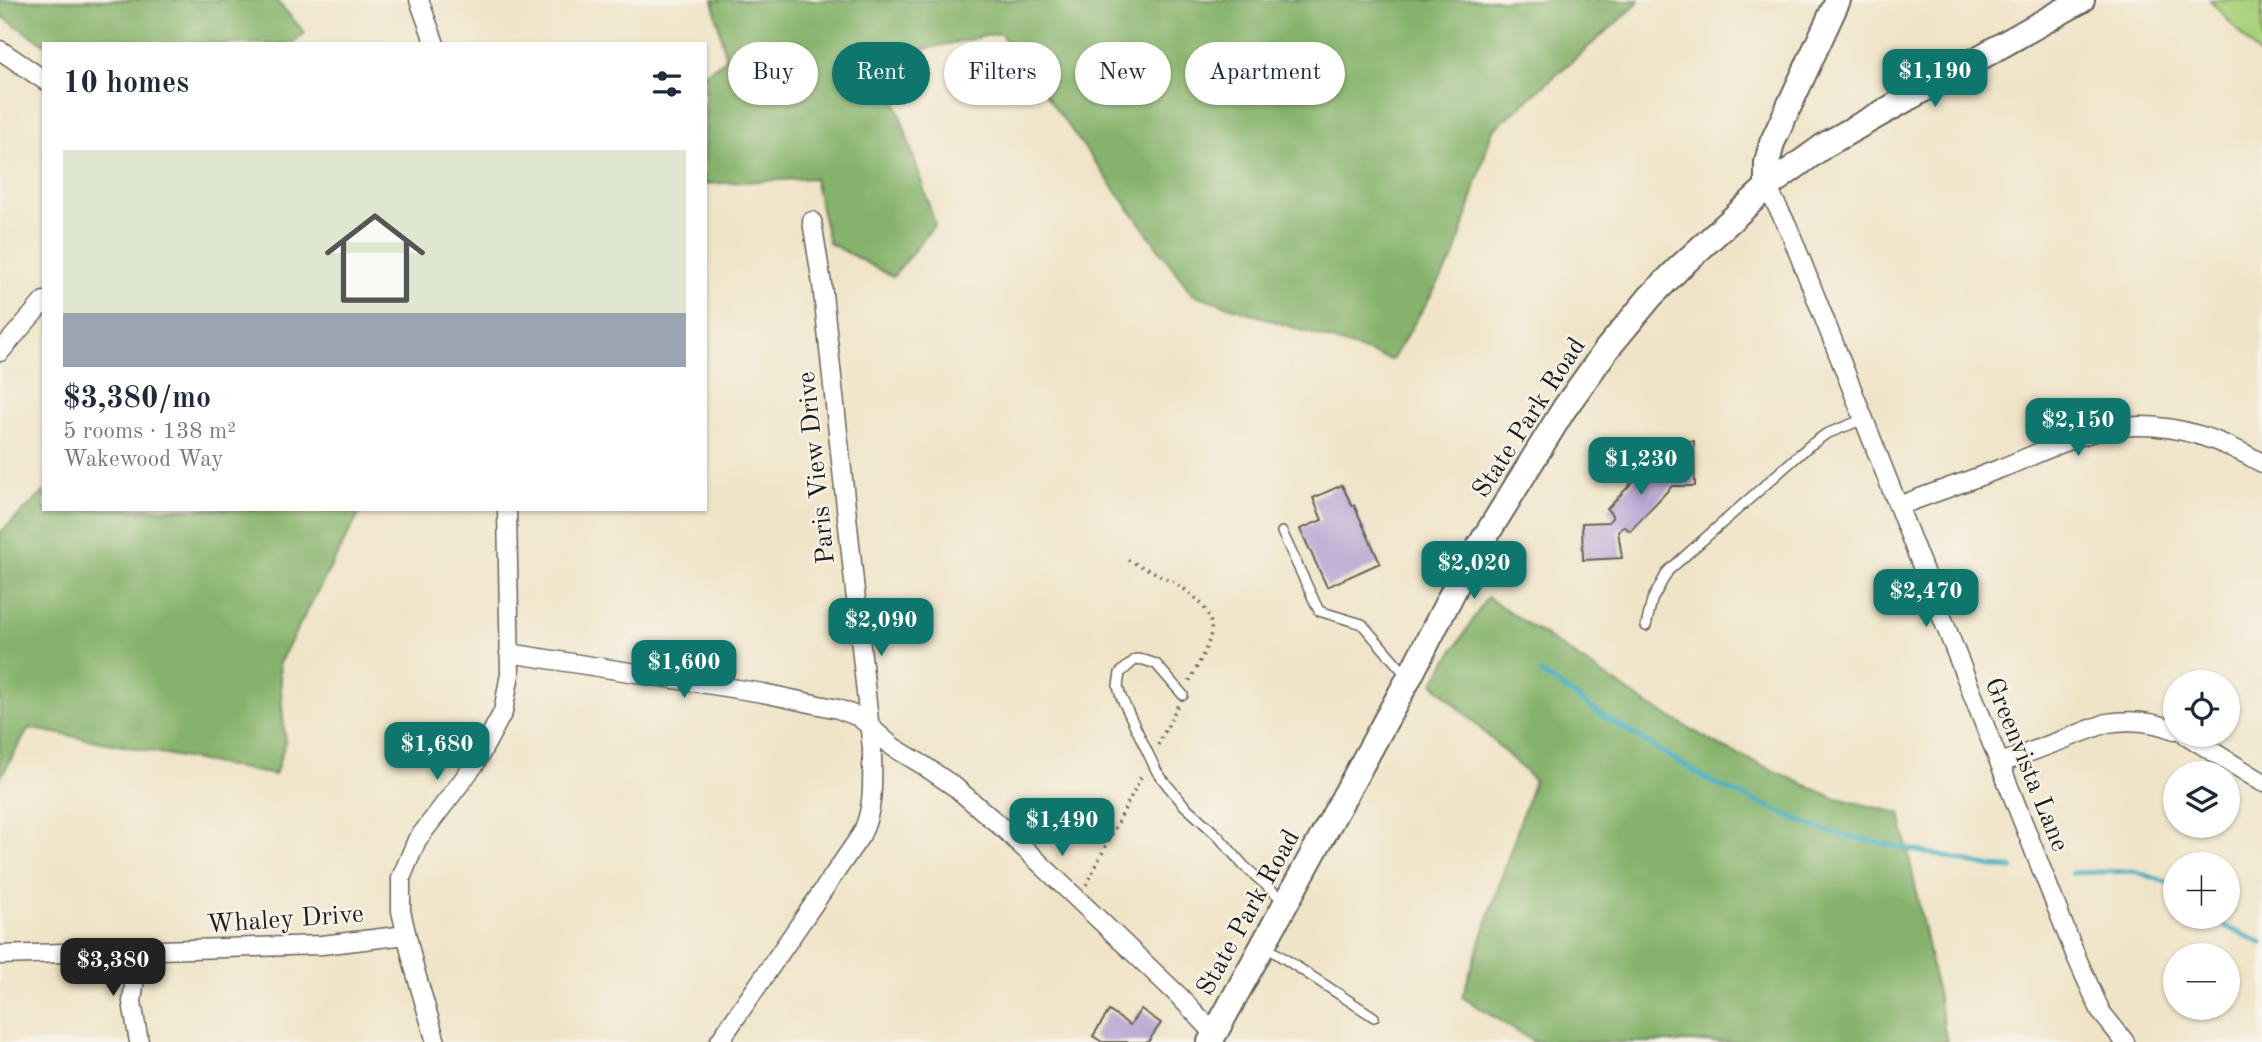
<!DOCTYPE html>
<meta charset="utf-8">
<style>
:root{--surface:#fff;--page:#f6f6f7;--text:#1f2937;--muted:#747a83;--accent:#0f766e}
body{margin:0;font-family:"Old Standard TT",serif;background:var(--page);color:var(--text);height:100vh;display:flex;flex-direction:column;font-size:26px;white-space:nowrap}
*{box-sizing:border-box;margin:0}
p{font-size:23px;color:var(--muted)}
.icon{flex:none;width:38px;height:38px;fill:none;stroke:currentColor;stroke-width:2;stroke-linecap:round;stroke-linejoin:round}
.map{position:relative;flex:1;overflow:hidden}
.details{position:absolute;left:42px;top:42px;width:665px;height:469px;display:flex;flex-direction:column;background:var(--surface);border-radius:0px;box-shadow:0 2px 5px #0004}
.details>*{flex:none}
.top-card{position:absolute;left:728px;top:42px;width:665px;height:63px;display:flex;gap:14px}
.fabs{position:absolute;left:2163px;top:670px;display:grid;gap:14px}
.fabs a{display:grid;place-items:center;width:77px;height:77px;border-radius:50%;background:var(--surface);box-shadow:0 2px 5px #0004;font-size:35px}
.price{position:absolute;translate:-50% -60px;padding:0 16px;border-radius:14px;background:var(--accent);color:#fff;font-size:23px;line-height:46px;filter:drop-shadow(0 2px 4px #0008)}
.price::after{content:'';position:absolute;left:50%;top:42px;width:21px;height:16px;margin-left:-10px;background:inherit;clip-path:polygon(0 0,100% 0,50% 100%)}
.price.selected{background:#222;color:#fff}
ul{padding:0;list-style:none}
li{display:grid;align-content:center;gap:14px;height:371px;padding:0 21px}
li span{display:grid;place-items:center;height:217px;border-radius:0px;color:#555}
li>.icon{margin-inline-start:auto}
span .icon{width:126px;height:126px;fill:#fffc;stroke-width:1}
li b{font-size:30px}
h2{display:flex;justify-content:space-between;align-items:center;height:84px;padding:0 21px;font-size:30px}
.pill{padding:0 24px;border-radius:32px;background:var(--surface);box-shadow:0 2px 5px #0004;font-size:24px;line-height:63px}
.pill.selected{background:var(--accent);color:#fff}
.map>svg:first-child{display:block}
.green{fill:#a9d17c;stroke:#62764c;stroke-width:2}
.forest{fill:#86b36c;stroke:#516844;stroke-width:2}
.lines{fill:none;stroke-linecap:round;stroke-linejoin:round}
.stream{stroke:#3fabbe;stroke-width:5}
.building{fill:#bba7d3}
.lane-casing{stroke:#666258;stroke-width:12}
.street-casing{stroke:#666258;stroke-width:21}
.secondary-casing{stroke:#666258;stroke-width:28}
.path{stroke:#666258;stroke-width:3.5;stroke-dasharray:2 5;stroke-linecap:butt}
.lane{stroke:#fff;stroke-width:9}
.street{stroke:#fff;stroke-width:18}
.secondary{stroke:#fff;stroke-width:24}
.labels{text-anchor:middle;stroke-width:5;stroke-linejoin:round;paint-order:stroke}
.street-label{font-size:26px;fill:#1c1c1c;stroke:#f7f3e8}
</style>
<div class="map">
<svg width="2262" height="1042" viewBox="0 0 2262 1042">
<rect width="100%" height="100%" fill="#f7f3e8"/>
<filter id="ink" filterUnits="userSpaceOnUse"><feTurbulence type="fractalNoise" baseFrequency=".0143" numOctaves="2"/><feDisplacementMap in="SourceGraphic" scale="14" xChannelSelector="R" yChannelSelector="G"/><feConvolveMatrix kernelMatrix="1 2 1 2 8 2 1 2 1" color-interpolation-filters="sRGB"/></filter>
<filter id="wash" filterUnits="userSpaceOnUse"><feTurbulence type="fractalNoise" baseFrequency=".00686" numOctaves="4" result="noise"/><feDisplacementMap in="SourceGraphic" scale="28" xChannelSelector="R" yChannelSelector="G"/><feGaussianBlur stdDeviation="1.57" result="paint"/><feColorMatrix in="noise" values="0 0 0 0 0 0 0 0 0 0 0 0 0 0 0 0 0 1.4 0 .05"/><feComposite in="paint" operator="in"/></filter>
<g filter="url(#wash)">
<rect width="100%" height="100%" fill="#f0e4c8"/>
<path class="green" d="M2210,0H2262V58Z"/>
<path class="forest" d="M0,0H276L305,33L293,44H44L0,15Z
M713,0H1639L1633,8L1492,131L1455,255L1392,360L1192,294L1000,33L882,58L935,224L893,277L829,243L814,178L705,184V73L726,59Z
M44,492V509H362L279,663L285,743L275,775L29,728L0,778V533Z
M1487,597L1644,702L1722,747L1832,797L1900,813L1947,1042H1534L1462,997L1534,780L1433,683Z"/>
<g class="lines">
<path class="stream" d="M1541,673L1605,717L1715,784L1825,831L1992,867L2013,868
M2072,873L2134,871L2175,885
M2216,917L2226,927L2262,943"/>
</g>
<g id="blocks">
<path class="building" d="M1694,441L1695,486H1672L1630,531L1624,526L1618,531L1622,558L1583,560L1582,523L1609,522L1613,516L1607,509L1648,466V442Z
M1342,485L1352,506L1354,505L1380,563L1327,587L1300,529L1322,520L1313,498Z
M1141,1009L1161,1023L1148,1042H1102L1093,1036L1109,1011L1130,1025Z"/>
</g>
</g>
<g filter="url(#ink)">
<use href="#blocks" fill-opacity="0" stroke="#666258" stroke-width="2"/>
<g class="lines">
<defs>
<path id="lane" d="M1282,532L1319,611L1362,624L1408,677
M1646,626L1652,600L1668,571L1809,446L1826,434L1864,419
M1183,695L1156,664L1144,660L1136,659L1120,673L1118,686L1121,697L1157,772L1168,786L1185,806L1218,836L1244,866L1285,902
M1265,946L1374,1017"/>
<path id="street" d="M419,0L435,44
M0,50L44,80
M1767,187L1788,227L2075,954L2101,1012L2125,1042
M0,352L44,301
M1899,506C1932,493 1966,482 1999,469C2031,457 2061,441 2094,432C2153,416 2210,433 2262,463
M509,653L763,693L838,709L859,717L893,747L923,765L955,787L1005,830L1178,995L1215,1034
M2186,735L2262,782
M2001,763L2107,723C2131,719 2152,721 2175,730
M138,951L132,1002L139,1042
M0,955L322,945L406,935
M436,1042L414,967L401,911V878L417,840L475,764L503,712L510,674L507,509
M719,1042L861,835C875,808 872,779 872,749L822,284L812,221"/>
<path id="secondary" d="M1767,187V163L1772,143L1838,0
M1210,1042L1409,678L1461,576L1564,409L1607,349L1651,296L1681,266L1767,187L1825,145L2082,0"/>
</defs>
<use href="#lane" class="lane-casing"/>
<use href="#street" class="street-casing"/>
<use href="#secondary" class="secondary-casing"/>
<path class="path" d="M1128,560C1156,574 1221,597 1210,637C1206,652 1196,668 1189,682
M1158,745L1178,705
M1086,885L1143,773"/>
<use href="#lane" class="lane"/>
<use href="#street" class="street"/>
<use href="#secondary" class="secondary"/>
</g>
</g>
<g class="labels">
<g class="street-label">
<text transform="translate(1528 417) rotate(-57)" y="9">State Park Road</text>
<text transform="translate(815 468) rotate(-96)" y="9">Paris View Drive</text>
<text transform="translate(2028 764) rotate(68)" y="9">Greenvista Lane</text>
<text transform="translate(1247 912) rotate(-61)" y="9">State Park Road</text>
<text transform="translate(285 918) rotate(-4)" y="9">Whaley Drive</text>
</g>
</g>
</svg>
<div class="fabs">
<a><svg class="icon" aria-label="locate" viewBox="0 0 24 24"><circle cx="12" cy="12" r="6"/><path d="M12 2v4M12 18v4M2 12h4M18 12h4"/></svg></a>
<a><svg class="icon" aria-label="layers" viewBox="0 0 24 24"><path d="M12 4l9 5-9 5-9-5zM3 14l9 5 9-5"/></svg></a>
<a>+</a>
<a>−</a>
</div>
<b class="price" style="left:1935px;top:109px">$1,190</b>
<b class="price" style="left:2078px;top:458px">$2,150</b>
<b class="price" style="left:1641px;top:497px">$1,230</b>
<b class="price" style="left:1474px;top:601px">$2,020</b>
<b class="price" style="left:1926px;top:629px">$2,470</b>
<b class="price" style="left:881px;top:658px">$2,090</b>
<b class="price" style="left:684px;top:700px">$1,600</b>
<b class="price" style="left:437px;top:782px">$1,680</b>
<b class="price" style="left:1062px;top:858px">$1,490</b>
<b class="price selected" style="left:113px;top:998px">$3,380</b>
<div class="top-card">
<a class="pill">Buy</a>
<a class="pill selected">Rent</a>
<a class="pill">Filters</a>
<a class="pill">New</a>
<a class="pill">Apartment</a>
</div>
<section class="details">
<h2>10 homes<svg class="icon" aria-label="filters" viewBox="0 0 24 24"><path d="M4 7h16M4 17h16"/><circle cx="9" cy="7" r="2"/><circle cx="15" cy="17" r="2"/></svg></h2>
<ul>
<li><span style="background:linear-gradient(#dfe7d0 75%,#9aa5b1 0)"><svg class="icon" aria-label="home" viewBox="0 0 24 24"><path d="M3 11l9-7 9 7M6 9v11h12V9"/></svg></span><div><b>$3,380/mo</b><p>5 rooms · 138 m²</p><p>Wakewood Way</p></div></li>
</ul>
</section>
</div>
